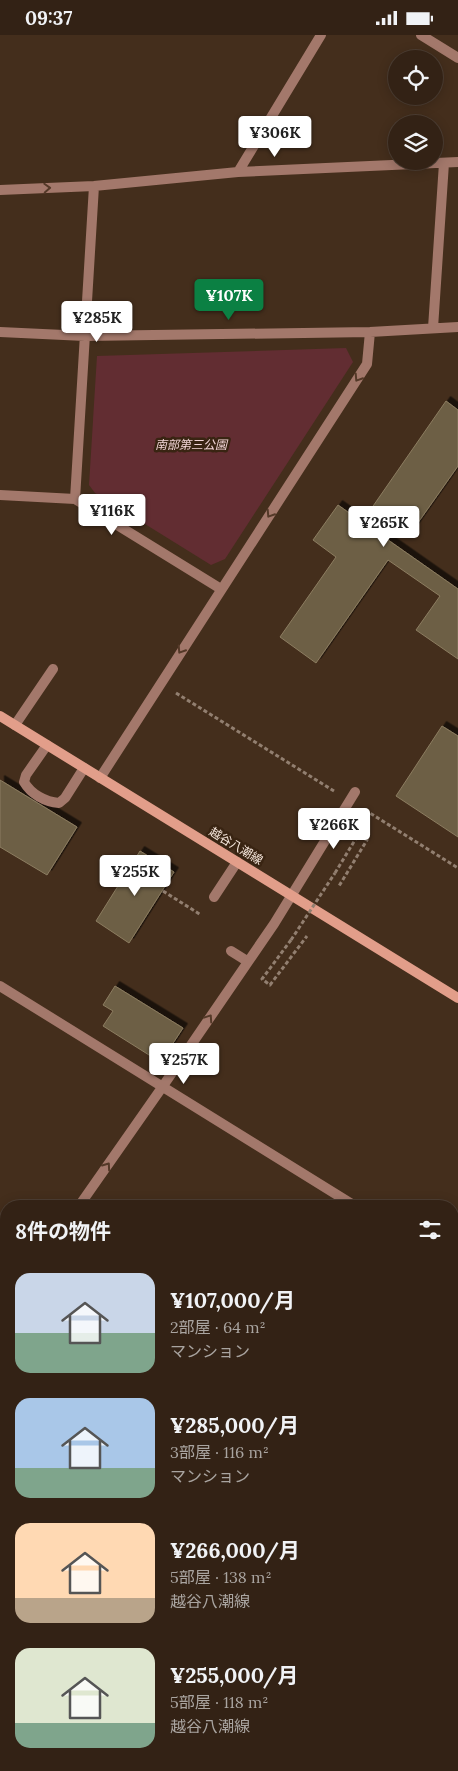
<!DOCTYPE html>
<html lang="ja">
<meta charset="utf-8">
<style>
:root{--surface:#332215;--page:#3b2a1e;--text:#f1f3f6;--muted:#a9a4a0;--line:#4e3f34;--accent:#0b8043}
body{margin:0;font-family:Lora,"Noto Sans JP",serif;background:var(--page);color:var(--text);height:100vh;display:flex;flex-direction:column;font-size:19px;white-space:nowrap}
*{box-sizing:border-box;margin:0}
p{font-size:16px;color:var(--muted)}
.icon{flex:none;width:28px;height:28px;fill:none;stroke:currentColor;stroke-width:2;stroke-linecap:round;stroke-linejoin:round}
.map{position:relative;flex:1;overflow:hidden}
.details{position:absolute;left:0px;top:1165px;width:459px;height:571px;display:flex;flex-direction:column;background:var(--surface);border-radius:20px 20px 0 0;box-shadow:0 2px 12px #0003,0 0 0 1px var(--line)}
.details>*{flex:none}
.controls{position:absolute;left:388px;top:15px;display:grid;gap:10px}
.controls a{display:grid;place-items:center;width:55px;height:55px;border-radius:50%;background:var(--surface);box-shadow:0 2px 12px #0003,0 0 0 1px var(--line);font-size:25px}
.price{position:absolute;translate:-50% -42px;padding:0 11px;border-radius:5px;background:#fff;color:#222;font-size:16px;line-height:32px;filter:drop-shadow(0 1px 2px #0008)}
.price::after{content:'';position:absolute;left:50%;top:30px;width:15px;height:11px;margin-left:-8px;background:inherit;clip-path:polygon(0 0,100% 0,50% 100%)}
.price.current{background:var(--accent);color:#fff}
ul{padding:0;list-style:none}
li{display:flex;align-items:center;gap:15px;height:125px;padding:0 15px}
li span{display:grid;place-items:center;flex:none;width:140px;height:100px;border-radius:15px;color:#555}
li>.icon{margin-inline-start:auto}
span .icon{width:60px;height:60px;fill:#fffc;stroke-width:1}
li b{font-size:21px}
h2{display:flex;justify-content:space-between;align-items:center;height:60px;padding:0 15px;font-size:21px}
.status{display:flex;justify-content:space-between;align-items:center;height:35px;padding:0 25px;background:var(--surface);direction:ltr}
.status svg{height:14px;fill:currentColor}
.map>svg:first-child{display:block}
.green{fill:#622d32}
.lines{fill:none;stroke-linecap:round;stroke-linejoin:round}
.stream{stroke:#1e1b00;stroke-width:9}
.building{fill:#6d5f44;stroke:#8c7d61;filter:url(#shadow)}
.path{stroke:#927f70;stroke-width:3;stroke-dasharray:4 2.5;stroke-linecap:butt}
.service{stroke:#a3786b;stroke-width:10}
.minor{stroke:#a3786b;stroke-width:10}
.tertiary{stroke:#a3786b;stroke-width:10}
.secondary{stroke:#e29e8a;stroke-width:10}
.path-bridge{stroke:#927f70;stroke-width:3;stroke-dasharray:4 2.5;stroke-linecap:butt}
.oneway{stroke:#543928}
.labels{text-anchor:middle;stroke-width:5;stroke-linejoin:round;paint-order:stroke}
.park-label{font-size:12px;font-style:italic;fill:#f1d4d6;stroke:#392412}
.street-label{font-size:12px;fill:#f9eadf;stroke:#392412}
</style>
<div class="status"><b>09:37</b><svg viewBox="0 0 49 12"><path d="M0 12V9h3v3zM5 12V6h3v6zM10 12V3h3v9zM15 12V0h3v12zM26 1h20v11H26zM47 4h2v5h-2z"/></svg></div>
<div class="map">
<svg width="458" height="1736" viewBox="0 0 458 1736">
<defs>
<filter id="shadow"><feDropShadow dx="4.5" dy="-4.5" stdDeviation="0" flood-color="#0009"/></filter>
</defs>
<rect width="100%" height="100%" fill="#442e1c"/>
<path class="green" d="M346,313L353,327L225,524L211,530L95,458L89,450L97,321Z"/>
<g class="lines">
<path class="stream" d="M0,1444L6,1456
M143,1730L146,1736"/>
</g>
<path class="building" d="M446,366L458,375V431L410,499L381,479L371,493L458,554V624L416,595L440,561L388,525L316,628L280,602L336,522L313,505L338,470L362,487Z
M442,691L458,701V802L396,761Z
M0,745L77,792L47,840L0,812Z
M140,816L174,837L129,908L96,886Z
M115,951L183,993L162,1025H157L103,991L113,976L103,970Z"/>
<g class="lines">
<path class="path" d="M176,658L334,756
M365,775L458,833
M335,838L358,800L367,805L339,851
M163,856L201,880
M291,905L262,944L270,950L307,901"/>
<path class="service" d="M15,690L53,634
M47,710L26,740L24,747C31,759 45,767 59,768L65,763L84,733
M214,862L237,827
M231,916L247,926"/>
<path class="minor" d="M421,0L458,23
M238,137L321,0
M0,155L94,151L238,137L458,127
M433,293L444,128
M0,297L85,301L370,297L458,292
M0,460L75,464L221,554
M75,464L94,151
M100,743L367,329L370,297
M0,951L355,1171
M79,1171L163,1051L274,889L355,757
M452,1232L458,1235
M0,1283L6,1274
M452,1382L458,1375"/>
<path class="tertiary" d="M0,1350L6,1362
M452,1711L458,1705
M189,1730L192,1736
M432,1736L437,1730"/>
<path class="secondary" d="M0,681L458,963"/>
<path class="path-bridge" d="M291,905L335,838"/>
</g>
<defs><path id="oneway-chevron" d="M-2-3.5L2.5 0L-2 3.5" fill="none" stroke-width="1.6" stroke-linecap="round" stroke-linejoin="round" transform="scale(1.25)"/></defs>
<g class="oneway">
<use href="#oneway-chevron" transform="translate(47 153) rotate(-3)"/>
<use href="#oneway-chevron" transform="translate(358 343) rotate(123)"/>
<use href="#oneway-chevron" transform="translate(270 479) rotate(123)"/>
<use href="#oneway-chevron" transform="translate(181 615) rotate(123)"/>
<use href="#oneway-chevron" transform="translate(209 983) rotate(-56)"/>
<use href="#oneway-chevron" transform="translate(107 1131) rotate(-55)"/>
</g>
<g class="labels">
<g class="park-label">
<text x="191" y="414">南部第三公園</text>
</g>
<g class="street-label">
<text transform="translate(236 811) rotate(31)" y="4">越谷八潮線</text>
</g>
</g>
</svg>
<div class="controls">
<a><svg class="icon" aria-label="locate" viewBox="0 0 24 24"><circle cx="12" cy="12" r="6"/><path d="M12 2v4M12 18v4M2 12h4M18 12h4"/></svg></a>
<a><svg class="icon" aria-label="layers" viewBox="0 0 24 24"><path d="M12 4l9 5-9 5-9-5zM3 14l9 5 9-5"/></svg></a>
</div>
<b class="price" style="left:275px;top:123px">¥306K</b>
<b class="price current" style="left:229px;top:286px">¥107K</b>
<b class="price" style="left:97px;top:308px">¥285K</b>
<b class="price" style="left:112px;top:501px">¥116K</b>
<b class="price" style="left:384px;top:513px">¥265K</b>
<b class="price" style="left:334px;top:815px">¥266K</b>
<b class="price" style="left:135px;top:862px">¥255K</b>
<b class="price" style="left:184px;top:1050px">¥257K</b>
<section class="details">
<h2>8件の物件<svg class="icon" aria-label="filters" viewBox="0 0 24 24"><path d="M4 7h16M4 17h16"/><circle cx="9" cy="7" r="2"/><circle cx="15" cy="17" r="2"/></svg></h2>
<ul>
<li><span style="background:linear-gradient(#c9d6e8 60%,#7fa58c 0)"><svg class="icon" aria-label="home" viewBox="0 0 24 24"><path d="M3 11l9-7 9 7M6 9v11h12V9"/></svg></span><div><b>¥107,000/月</b><p>2部屋 · 64 m²</p><p>マンション</p></div></li>
<li><span style="background:linear-gradient(#a9c7e8 70%,#7fa58c 0)"><svg class="icon" aria-label="home" viewBox="0 0 24 24"><path d="M3 11l9-7 9 7M6 9v11h12V9"/></svg></span><div><b>¥285,000/月</b><p>3部屋 · 116 m²</p><p>マンション</p></div></li>
<li><span style="background:linear-gradient(#ffd9b3 75%,#b9a48a 0)"><svg class="icon" aria-label="home" viewBox="0 0 24 24"><path d="M3 11l9-7 9 7M6 9v11h12V9"/></svg></span><div><b>¥266,000/月</b><p>5部屋 · 138 m²</p><p>越谷八潮線</p></div></li>
<li><span style="background:linear-gradient(#dfe7d0 75%,#7fa58c 0)"><svg class="icon" aria-label="home" viewBox="0 0 24 24"><path d="M3 11l9-7 9 7M6 9v11h12V9"/></svg></span><div><b>¥255,000/月</b><p>5部屋 · 118 m²</p><p>越谷八潮線</p></div></li>
</ul>
</section>
</div>
